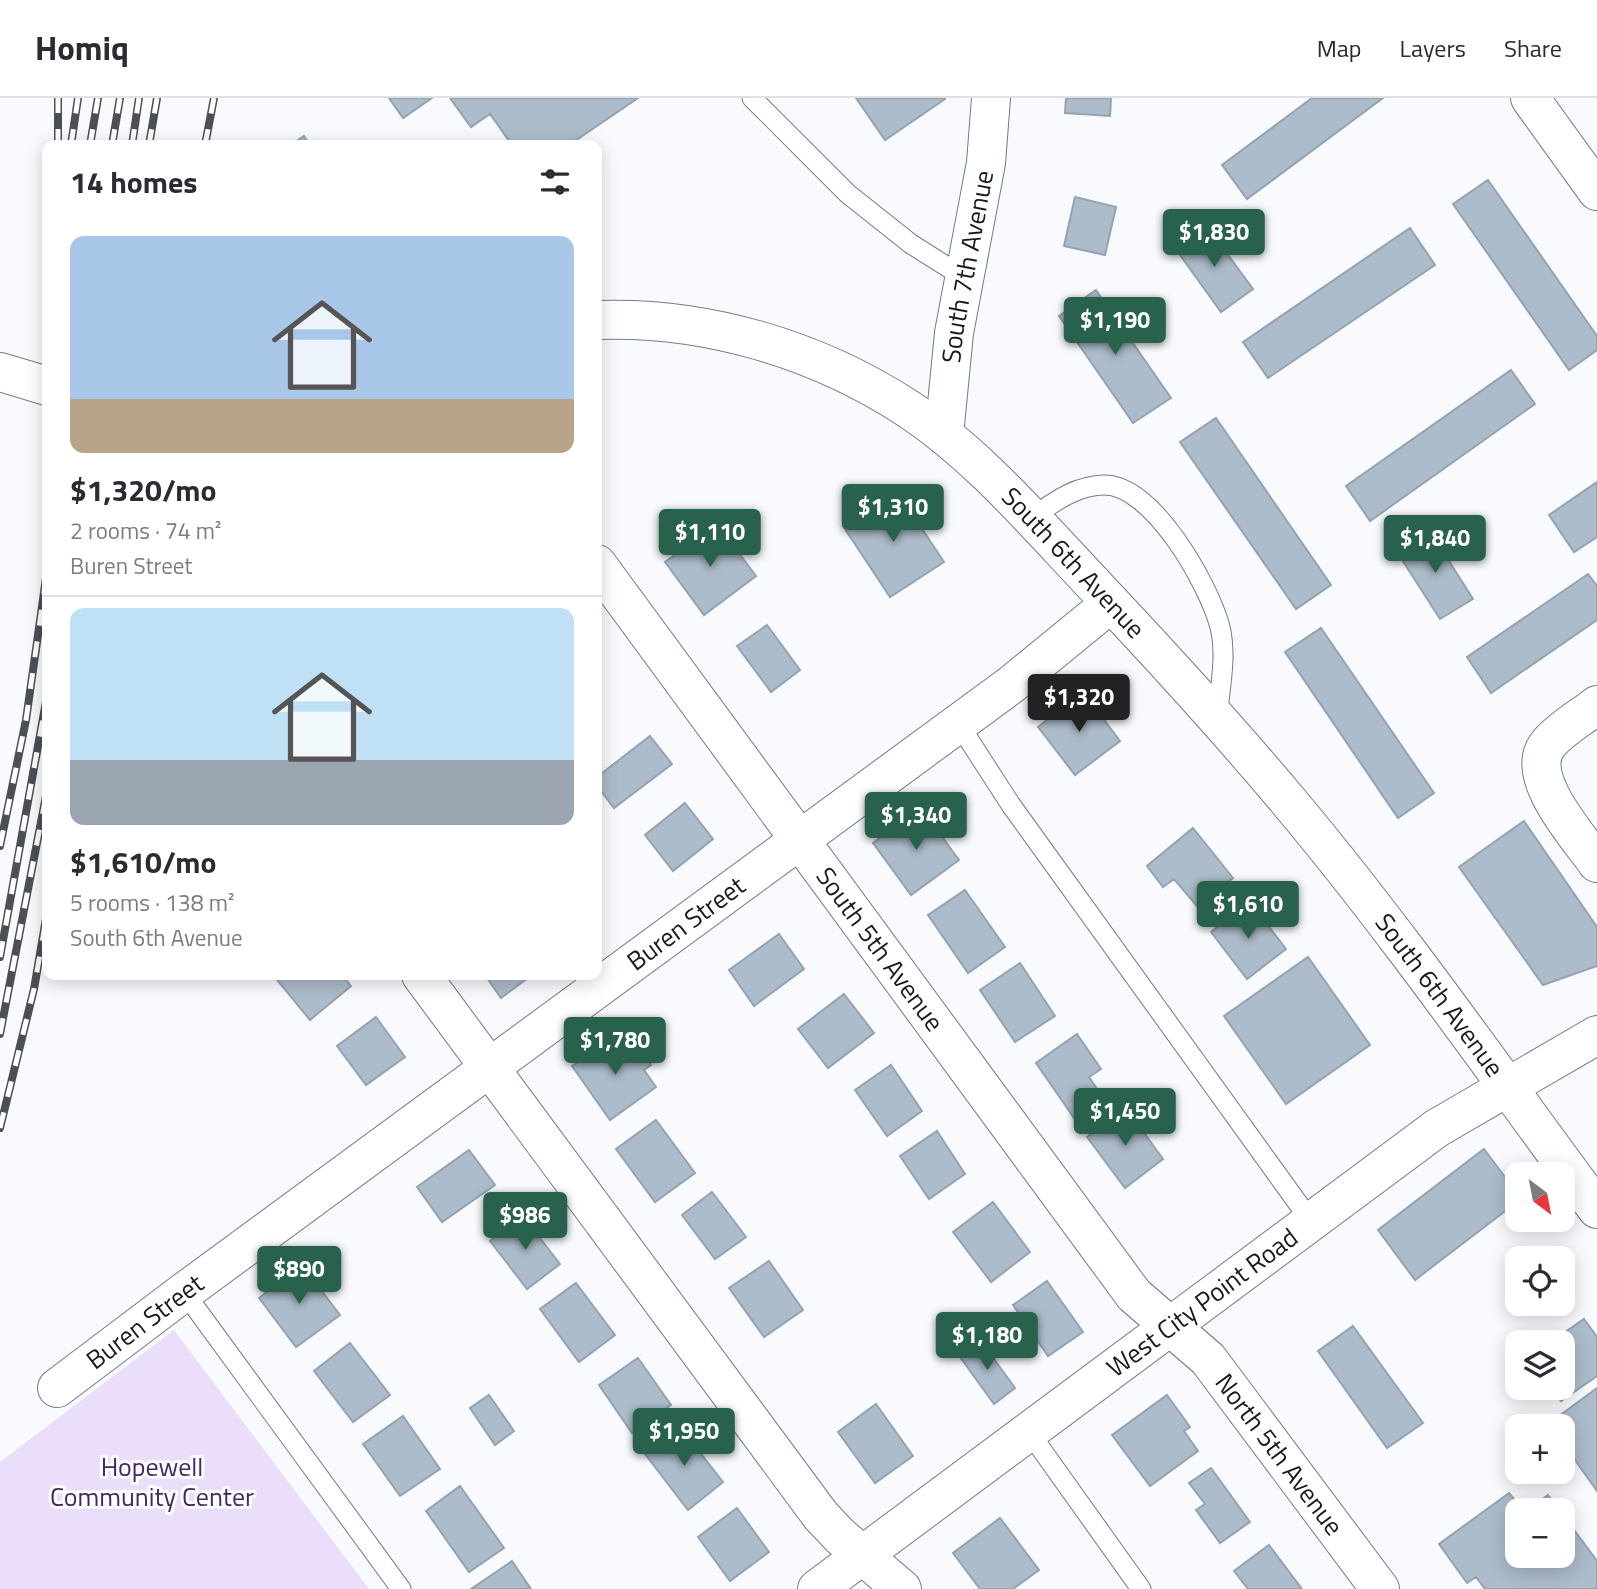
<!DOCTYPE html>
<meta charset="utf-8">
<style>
:root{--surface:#fff;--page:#f7f7f7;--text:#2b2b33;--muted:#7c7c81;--line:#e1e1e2;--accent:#28624c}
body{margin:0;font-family:"Titillium Web",sans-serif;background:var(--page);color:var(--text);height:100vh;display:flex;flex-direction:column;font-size:26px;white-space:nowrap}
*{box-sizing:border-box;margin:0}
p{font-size:23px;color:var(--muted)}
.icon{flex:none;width:38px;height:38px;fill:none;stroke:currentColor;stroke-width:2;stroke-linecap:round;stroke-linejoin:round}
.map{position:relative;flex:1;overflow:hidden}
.details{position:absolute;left:42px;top:42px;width:560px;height:840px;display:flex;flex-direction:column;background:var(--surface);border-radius:14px;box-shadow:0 4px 18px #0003}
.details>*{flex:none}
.needle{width:46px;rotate:148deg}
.buttons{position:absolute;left:1505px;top:1064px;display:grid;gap:14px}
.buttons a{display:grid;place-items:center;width:70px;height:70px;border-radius:14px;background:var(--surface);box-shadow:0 4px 18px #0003;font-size:35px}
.price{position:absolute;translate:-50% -60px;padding:0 16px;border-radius:7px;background:var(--accent);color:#fff;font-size:23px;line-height:46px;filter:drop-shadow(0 2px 4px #0008)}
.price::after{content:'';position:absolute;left:50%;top:42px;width:21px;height:16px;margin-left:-10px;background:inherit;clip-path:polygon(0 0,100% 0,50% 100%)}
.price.current{background:#222;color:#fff}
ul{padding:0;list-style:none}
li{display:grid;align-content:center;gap:14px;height:371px;padding:0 28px}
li+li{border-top:2px solid var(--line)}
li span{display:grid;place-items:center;height:217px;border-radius:14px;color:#555}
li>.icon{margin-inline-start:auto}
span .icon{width:126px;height:126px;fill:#fffc;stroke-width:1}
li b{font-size:30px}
h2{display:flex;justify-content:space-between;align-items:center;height:84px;padding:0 28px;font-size:30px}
header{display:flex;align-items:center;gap:42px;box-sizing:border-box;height:98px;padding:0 35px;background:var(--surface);border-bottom:2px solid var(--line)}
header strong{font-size:33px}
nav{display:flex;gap:38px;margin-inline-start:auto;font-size:24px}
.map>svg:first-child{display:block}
.green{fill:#ebdefb}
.building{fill:#adbcca;stroke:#94a3b1;stroke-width:2}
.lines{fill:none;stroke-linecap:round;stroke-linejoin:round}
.lane-casing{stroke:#737a8a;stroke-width:21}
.street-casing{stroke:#737a8a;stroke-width:40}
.secondary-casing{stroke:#737a8a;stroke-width:40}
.primary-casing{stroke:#737a8a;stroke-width:40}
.lane{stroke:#fff;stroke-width:19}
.street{stroke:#fff;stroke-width:38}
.secondary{stroke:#fff;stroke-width:38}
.primary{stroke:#fff;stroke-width:38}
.rail-casing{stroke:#4c4f54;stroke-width:8}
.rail{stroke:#fff;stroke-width:5;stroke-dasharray:16;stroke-linecap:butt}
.labels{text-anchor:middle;stroke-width:6;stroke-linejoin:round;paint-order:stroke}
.street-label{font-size:26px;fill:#16191f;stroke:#fff}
.park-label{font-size:26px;fill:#472763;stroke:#fff}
</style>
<header>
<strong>Homiq</strong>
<nav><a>Map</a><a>Layers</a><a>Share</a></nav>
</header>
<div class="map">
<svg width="1597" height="1491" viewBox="0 0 1597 1491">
<rect width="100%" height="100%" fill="#f8fafe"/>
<path class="green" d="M174,1232L369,1491H0V1364Z"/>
<path class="building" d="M389,0H432L403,20Z
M450,0H638L569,47H512L490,16L471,29Z
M856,0H945V1L885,42Z
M1066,0H1111L1110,18L1065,15Z
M1312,0H1383L1247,101L1222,67Z
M304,38L310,47H291Z
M1488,82L1597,238V252L1569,272L1453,106Z
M1075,99L1116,109L1105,157L1064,148Z
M1206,127L1253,191L1221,214L1175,150Z
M1410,130L1435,167L1268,280L1243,244Z
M1096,192L1171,300L1133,325L1059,218Z
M1511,272L1535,306L1370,423L1346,388Z
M1216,320L1331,487L1296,511L1180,344Z
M1597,384V439L1574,454L1549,417Z
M897,393L944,464L890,499L843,428Z
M717,426L756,478L704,517L665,464Z
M1430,433L1473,501L1440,521L1397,454Z
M1588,476L1597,488V522L1491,595L1467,559Z
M767,527L800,572L771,594L737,548Z
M1321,530L1434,695L1398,720L1285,554Z
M1083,594L1120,643L1075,677L1038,629Z
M650,638L672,666L614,710L597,688V679Z
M685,705L713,741L673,773L645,737Z
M921,710L959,762L911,797L873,745Z
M1524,723L1597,829V868L1543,887L1459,769Z
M1193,730L1233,780L1197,808L1174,781L1163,789L1147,768Z
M965,792L1005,849L968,875L928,817Z
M1250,804L1286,851L1247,881L1211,834Z
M779,836L804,871L754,908L729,872Z
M1308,859L1370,947L1286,1006L1224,918Z
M1020,865L1055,918L1015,944L980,892Z
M273,877H342L351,888L310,922Z
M485,877H532L501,900Z
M844,896L874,935L828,970L798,931Z
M376,919L405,959L366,987L337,948Z
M1077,936L1101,971L1089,979L1103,1000L1074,1020L1036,965Z
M611,940L626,960L639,950L651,967L644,972L656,989L610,1022L572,968Z
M891,967L922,1013L887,1038L855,992Z
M1126,1010L1163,1061L1125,1090L1087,1039Z
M656,1022L695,1075L655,1104L616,1051Z
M937,1033L965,1076L929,1101L900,1058Z
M1484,1051L1517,1095V1104L1415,1182L1378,1132Z
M469,1052L495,1087L442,1124L417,1089Z
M712,1094L746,1139L715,1161L682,1117Z
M993,1104L1030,1154L991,1184L953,1134Z
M523,1118L560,1166L527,1191L490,1143Z
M769,1163L803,1212L764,1239L729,1190Z
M302,1167L340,1217L296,1249L259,1200Z
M1047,1183L1083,1234L1048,1258L1013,1207Z
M576,1185L615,1237L579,1264L540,1211Z
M1584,1221L1597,1239V1278L1561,1303L1552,1290H1563V1244H1551Z
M1353,1228L1423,1325L1387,1350L1318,1253Z
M981,1243L1015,1290L994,1306L960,1259Z
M350,1245L390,1297L353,1324L314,1273Z
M638,1260L671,1307L632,1335L599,1287Z
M1597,1290V1393L1563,1345V1328L1548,1326Z
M489,1297L514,1333L495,1347L470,1310Z
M1167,1297L1190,1329L1184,1333L1198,1353L1150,1388L1112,1337Z
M876,1306L913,1358L875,1385L838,1334Z
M403,1318L440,1371L400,1398L363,1346Z
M680,1329L723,1384L688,1412L645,1356Z
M1211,1370L1250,1424L1220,1445L1196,1412L1205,1406L1189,1385Z
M460,1388L504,1450L469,1474L426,1413Z
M1509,1395L1523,1412H1517V1458H1563V1417L1597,1463V1491H1485L1476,1479L1467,1485L1439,1446Z
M1548,1397L1559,1412H1528Z
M737,1410L769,1454L730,1483L698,1439Z
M1000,1420L1039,1472L1013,1491H980L953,1455Z
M1269,1447L1302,1491H1248L1234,1473Z
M512,1463L531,1491H471Z"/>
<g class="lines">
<defs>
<path id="lane" d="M752,0L848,96L911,146L965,180
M1031,420C1053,405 1074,388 1103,387C1152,385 1209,487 1220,529C1227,558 1220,590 1217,620
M958,625L1011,707L1310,1122
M184,1194L401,1491
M1029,1334L1141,1491"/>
<g id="street">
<path d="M1530,0L1597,93"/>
<path id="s1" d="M944,337L954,235L986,65L991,0"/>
<path id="s2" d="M597,466L1134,1197L1208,1261L1380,1491"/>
<path d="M1597,607C1582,619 1562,630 1549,645C1521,677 1579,739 1597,765"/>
<path d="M421,877L821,1418L840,1438L902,1491"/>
<path id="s3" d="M57,1290L184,1194L1012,586L1111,505"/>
</g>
<g id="secondary">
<path id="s4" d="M817,1491L1437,1030L1597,937"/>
</g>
<g id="primary">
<path id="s5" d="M597,222C705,218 816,251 907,310C980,358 1039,429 1099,492C1164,561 1229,632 1290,705C1399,835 1496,975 1597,1111"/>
<path d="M0,274L47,288"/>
</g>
</defs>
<use href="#lane" class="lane-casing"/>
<use href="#street" class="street-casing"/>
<use href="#secondary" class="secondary-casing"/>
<use href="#primary" class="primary-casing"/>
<use href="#lane" class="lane"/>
<use href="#street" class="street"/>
<use href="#secondary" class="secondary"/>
<use href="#primary" class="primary"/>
<defs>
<path id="rail" d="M58,47V0
M71,47L78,0
M90,47L98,0
M112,47L120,0
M132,47L139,0
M149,47L157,0
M205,47L214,0
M0,748L26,622L47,473
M0,859L47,598
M0,936L47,693
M0,1030L34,891L47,815"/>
</defs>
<use href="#rail" class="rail-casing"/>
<use href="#rail" class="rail"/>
</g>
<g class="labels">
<g class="street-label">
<text dy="9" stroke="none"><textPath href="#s1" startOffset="170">South 7th Avenue</textPath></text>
<text dy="9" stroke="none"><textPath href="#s5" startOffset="555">South 6th Avenue</textPath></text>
<text dy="9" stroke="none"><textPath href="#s3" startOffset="782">Buren Street</textPath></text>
<text dy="9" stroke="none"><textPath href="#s2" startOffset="478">South 5th Avenue</textPath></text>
<text dy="9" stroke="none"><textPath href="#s5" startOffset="1122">South 6th Avenue</textPath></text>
<text dy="9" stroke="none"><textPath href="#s4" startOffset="480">West City Point Road</textPath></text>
<text dy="9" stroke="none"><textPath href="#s3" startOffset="110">Buren Street</textPath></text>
<text dy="9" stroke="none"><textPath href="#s2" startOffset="1124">North 5th Avenue</textPath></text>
</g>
<g class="park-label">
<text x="152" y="1378">Hopewell<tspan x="152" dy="30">Community Center</tspan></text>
</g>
</g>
</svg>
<div class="buttons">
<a><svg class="needle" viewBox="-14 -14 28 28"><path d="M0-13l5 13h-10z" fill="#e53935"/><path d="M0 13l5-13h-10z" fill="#7c7c81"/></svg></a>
<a><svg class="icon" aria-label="locate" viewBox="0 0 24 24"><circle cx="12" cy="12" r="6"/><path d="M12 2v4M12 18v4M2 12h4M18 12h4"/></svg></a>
<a><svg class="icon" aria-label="layers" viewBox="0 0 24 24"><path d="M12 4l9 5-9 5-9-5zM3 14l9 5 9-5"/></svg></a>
<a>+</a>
<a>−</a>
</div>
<b class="price" style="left:1214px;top:171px">$1,830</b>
<b class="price" style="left:1115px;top:259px">$1,190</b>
<b class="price" style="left:893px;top:446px">$1,310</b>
<b class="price" style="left:710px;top:471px">$1,110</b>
<b class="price" style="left:1435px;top:477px">$1,840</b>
<b class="price current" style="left:1079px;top:636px">$1,320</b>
<b class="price" style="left:916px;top:754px">$1,340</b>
<b class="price" style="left:1248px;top:843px">$1,610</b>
<b class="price" style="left:615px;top:979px">$1,780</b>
<b class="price" style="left:1125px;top:1050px">$1,450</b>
<b class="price" style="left:525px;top:1154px">$986</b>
<b class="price" style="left:299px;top:1208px">$890</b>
<b class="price" style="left:987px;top:1274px">$1,180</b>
<b class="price" style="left:684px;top:1370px">$1,950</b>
<section class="details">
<h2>14 homes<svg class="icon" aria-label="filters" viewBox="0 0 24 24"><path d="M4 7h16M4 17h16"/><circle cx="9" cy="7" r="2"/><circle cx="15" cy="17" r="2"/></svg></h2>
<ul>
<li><span style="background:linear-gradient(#a9c7e8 75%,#b9a48a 0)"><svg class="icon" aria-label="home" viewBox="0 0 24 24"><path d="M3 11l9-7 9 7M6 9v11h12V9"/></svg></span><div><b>$1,320/mo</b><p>2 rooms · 74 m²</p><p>Buren Street</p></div></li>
<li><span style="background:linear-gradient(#bfe0f5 70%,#9aa5b1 0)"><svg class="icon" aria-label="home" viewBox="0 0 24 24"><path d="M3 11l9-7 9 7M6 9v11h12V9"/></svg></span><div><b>$1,610/mo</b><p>5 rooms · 138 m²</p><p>South 6th Avenue</p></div></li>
</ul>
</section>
</div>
